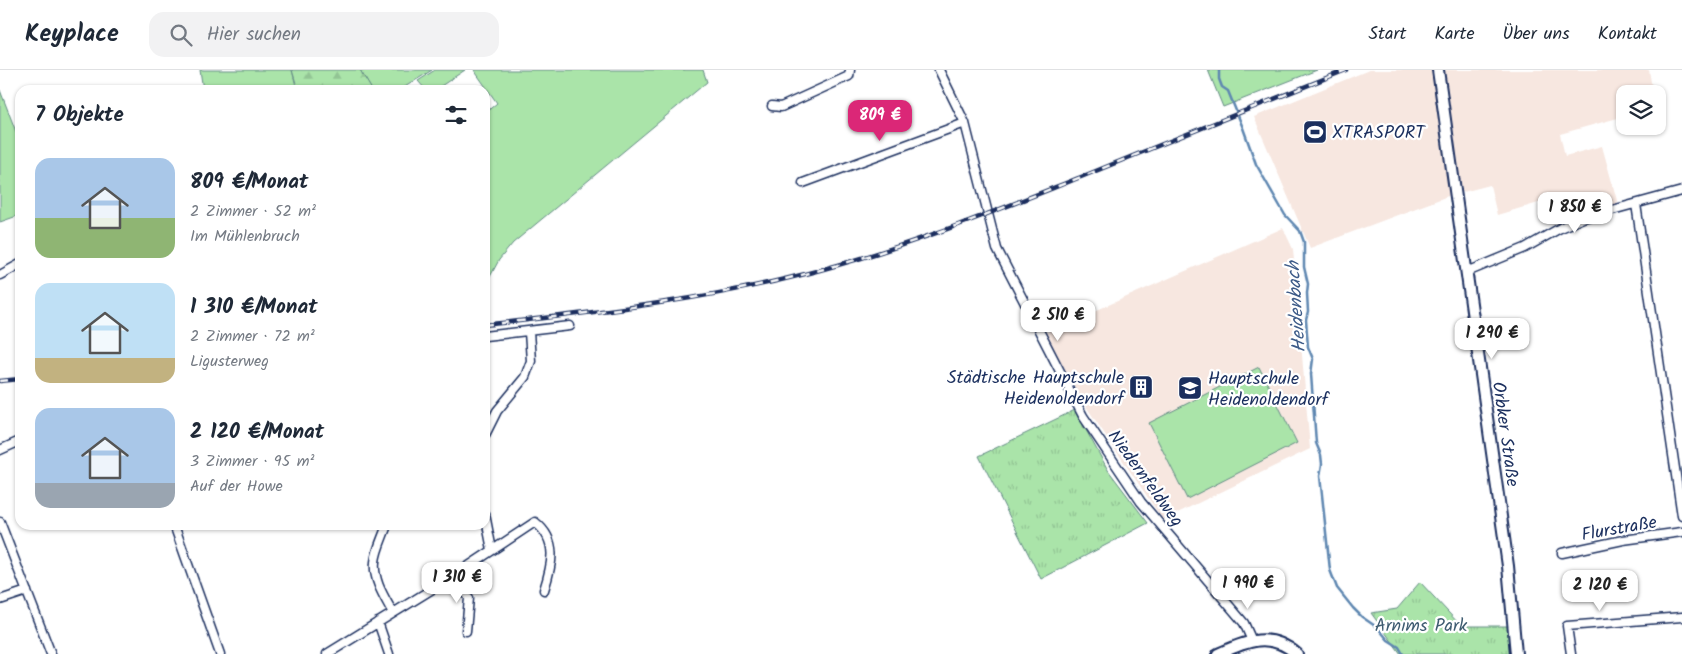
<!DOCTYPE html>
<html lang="de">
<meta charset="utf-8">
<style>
:root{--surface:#fff;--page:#f2f2f3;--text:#1f2937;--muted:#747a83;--line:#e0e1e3;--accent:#db2777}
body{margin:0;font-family:Kalam,sans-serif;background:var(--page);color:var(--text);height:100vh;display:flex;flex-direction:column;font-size:19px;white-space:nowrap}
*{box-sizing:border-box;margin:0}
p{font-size:16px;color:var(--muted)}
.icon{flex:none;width:28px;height:28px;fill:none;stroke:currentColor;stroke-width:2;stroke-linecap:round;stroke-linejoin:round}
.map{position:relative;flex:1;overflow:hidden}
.details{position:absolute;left:15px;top:15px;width:475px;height:445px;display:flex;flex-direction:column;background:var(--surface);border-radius:15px;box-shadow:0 1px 4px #0004}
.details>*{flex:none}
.buttons{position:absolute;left:1616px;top:15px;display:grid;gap:10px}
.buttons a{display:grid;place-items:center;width:50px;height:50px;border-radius:10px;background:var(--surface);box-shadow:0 1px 4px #0004;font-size:25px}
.price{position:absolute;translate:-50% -42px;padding:0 11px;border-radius:10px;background:#fff;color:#222;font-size:16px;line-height:32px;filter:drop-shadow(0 1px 2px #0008)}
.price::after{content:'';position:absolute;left:50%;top:30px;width:15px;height:11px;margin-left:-8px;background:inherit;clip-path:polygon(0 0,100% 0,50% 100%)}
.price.active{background:var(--accent);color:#fff}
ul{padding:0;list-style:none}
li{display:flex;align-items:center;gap:15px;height:125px;padding:0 20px}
li span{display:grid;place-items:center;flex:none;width:140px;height:100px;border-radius:15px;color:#555}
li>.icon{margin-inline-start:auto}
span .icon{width:60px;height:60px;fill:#fffc;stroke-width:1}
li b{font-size:21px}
h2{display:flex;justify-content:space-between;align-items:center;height:60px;padding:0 20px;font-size:21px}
header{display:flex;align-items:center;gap:30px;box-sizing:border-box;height:70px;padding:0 25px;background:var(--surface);border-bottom:1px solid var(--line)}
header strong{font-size:24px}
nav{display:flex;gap:28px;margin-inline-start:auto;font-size:18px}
.search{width:350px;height:45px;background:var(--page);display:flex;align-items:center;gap:12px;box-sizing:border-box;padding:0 18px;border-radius:15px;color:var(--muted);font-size:19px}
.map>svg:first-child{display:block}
.built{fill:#f7e7e0}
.grass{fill:#aae4a9;stroke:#628a84}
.forest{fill:url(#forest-firs);stroke:#628a84}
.park{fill:url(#park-tufts);stroke:#628a84}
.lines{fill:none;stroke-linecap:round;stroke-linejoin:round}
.stream{stroke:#5e87b1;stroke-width:2.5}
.street-casing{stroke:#1b2f5e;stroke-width:11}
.secondary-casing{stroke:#1b2f5e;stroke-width:14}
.street{stroke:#fff;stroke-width:8}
.secondary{stroke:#fff;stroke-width:10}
.rail-casing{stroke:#1b2f5e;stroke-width:4.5}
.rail{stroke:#fff;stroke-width:2.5;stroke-dasharray:8;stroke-linecap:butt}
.labels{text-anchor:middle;stroke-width:4.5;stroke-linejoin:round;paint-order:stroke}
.poi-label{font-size:18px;fill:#1b2f5e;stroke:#fff;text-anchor:start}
.street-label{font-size:18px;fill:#1b2f5e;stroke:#fff}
.park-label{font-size:18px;fill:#3f5c71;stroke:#fff}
.water-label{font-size:19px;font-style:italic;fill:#3d5b88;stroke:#fff}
</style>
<header>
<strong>Keyplace</strong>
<div class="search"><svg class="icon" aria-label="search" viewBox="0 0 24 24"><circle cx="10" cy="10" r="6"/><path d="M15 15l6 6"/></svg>Hier suchen</div>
<nav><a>Start</a><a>Karte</a><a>Über uns</a><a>Kontakt</a></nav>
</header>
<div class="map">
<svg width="1682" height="584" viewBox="0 0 1682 584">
<defs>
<pattern id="forest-firs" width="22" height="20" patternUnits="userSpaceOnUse" patternTransform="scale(1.25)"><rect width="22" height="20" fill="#aae4a9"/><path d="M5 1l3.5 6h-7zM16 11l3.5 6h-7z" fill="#92c494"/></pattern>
<pattern id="park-tufts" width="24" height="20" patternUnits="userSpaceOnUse" patternTransform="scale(1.25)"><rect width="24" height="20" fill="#aae4a9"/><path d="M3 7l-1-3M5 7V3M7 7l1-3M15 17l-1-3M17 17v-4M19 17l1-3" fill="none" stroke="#92c494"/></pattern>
</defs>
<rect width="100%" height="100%" fill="#fff"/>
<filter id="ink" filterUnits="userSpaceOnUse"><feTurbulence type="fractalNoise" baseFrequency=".02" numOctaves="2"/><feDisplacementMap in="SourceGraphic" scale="10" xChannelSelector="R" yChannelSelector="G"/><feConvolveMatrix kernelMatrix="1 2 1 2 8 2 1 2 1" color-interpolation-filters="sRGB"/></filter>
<g filter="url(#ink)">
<path class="built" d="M1369,0H1649L1653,24H1625V46L1560,64L1565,86L1602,76L1618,134L1578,146L1573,123L1497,145L1490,115L1448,126L1310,178L1254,47Z
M1283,158L1293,179L1310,379L1163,450L1083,332L1045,263Z"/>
<path class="grass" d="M200,0H292L297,20H203Z
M360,0H432L400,20H372Z
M435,0H465L435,20H426L418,11Z
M474,0H703L707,12L513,173L499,190L485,216V43L497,33Z
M1208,0H1317L1223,37Z
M0,20L20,72V145L0,152Z
M1259,297L1297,373L1187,429L1149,353Z"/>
<path class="forest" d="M292,0H360L372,20H298Z"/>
<path class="park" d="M1075,340L1108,400L1148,453L1041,509L979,386Z
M1420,512L1461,556H1508L1512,584H1401L1371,543L1397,539Z"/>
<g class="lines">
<path class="stream" d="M1219,0V9L1222,17L1228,21L1243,58L1256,94L1285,145L1300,161L1304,172V197L1308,214L1307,223L1308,242L1306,250L1308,277L1313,289L1311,304L1316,373L1321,385L1322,394L1320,406L1330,500L1337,518L1353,538L1362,547L1378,558L1388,570L1399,577L1403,584"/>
<defs>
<path id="street" d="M939,0L965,53L997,179L1083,346L1141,432L1244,553L1252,571
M772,36L781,37L849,6L850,0
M803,113L965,53
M1636,134L1682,446
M1467,202L1525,178L1562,157L1583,148L1682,121
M0,205L20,194
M485,266L570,256
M485,365L497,341L525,307L531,291L529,262
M0,380L20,371
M485,444L492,480
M0,452L51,584
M174,455L220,584
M387,455C383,467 376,480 375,492C373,511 385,528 393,543
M1562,483L1623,470L1682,462
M455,505L469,528L466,561
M0,530L27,521
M378,552L389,584
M327,584L455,505L535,452C559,471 552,495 544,520
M1571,584L1567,556L1682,547"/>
<path id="secondary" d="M1438,0L1508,496L1516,584
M1218,584C1247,571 1270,561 1297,584"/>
</defs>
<use href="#street" class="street-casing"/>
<use href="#secondary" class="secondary-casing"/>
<use href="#street" class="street"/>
<use href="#secondary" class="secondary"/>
<defs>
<path id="rail" d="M485,255C598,242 711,230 820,200C910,176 995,141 1081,107C1169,71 1257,36 1346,0
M0,311L20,309"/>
</defs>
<use href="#rail" class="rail-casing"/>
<use href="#rail" class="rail"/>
</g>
</g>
<defs>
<symbol id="stadium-square" viewBox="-11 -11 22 22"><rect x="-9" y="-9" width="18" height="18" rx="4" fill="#1b2f5e" stroke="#fff"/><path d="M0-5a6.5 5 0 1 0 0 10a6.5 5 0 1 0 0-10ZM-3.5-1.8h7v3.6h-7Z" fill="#fff"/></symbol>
<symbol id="building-square" viewBox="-11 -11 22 22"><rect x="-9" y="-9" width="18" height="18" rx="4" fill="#1b2f5e" stroke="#fff"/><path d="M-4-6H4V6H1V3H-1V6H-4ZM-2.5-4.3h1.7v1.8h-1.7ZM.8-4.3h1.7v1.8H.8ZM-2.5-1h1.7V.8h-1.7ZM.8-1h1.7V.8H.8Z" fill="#fff"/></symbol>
<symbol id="school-square" viewBox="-11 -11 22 22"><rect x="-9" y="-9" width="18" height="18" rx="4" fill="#1b2f5e" stroke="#fff"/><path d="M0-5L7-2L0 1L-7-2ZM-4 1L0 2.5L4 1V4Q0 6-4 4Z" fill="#fff"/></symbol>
</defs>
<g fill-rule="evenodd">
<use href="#stadium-square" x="1301" y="48" width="28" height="28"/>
<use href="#building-square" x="1127" y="303" width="28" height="28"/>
<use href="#school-square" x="1176" y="304" width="28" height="28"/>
</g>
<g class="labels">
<g class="poi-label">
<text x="1332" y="68">XTRASPORT</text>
<text x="1124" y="313" text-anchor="end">Städtische Hauptschule<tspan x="1124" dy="21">Heidenoldendorf</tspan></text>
<text x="1208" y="314">Hauptschule<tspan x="1208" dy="21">Heidenoldendorf</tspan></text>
</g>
<g class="street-label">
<text transform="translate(1506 364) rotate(82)" y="6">Orbker Straße</text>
<text transform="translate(1146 408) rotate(54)" y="6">Niedernfeldweg</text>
<text transform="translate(1619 458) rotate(-10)" y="6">Flurstraße</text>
</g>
<g class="park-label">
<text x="1421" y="561">Arnims Park</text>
</g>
<g class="water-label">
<text transform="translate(1295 237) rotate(-94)" y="7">Heidenbach</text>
</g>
</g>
</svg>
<div class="buttons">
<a><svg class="icon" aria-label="layers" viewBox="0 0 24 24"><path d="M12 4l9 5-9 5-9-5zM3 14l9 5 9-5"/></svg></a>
</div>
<b class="price active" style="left:880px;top:72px">809 €</b>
<b class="price" style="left:1575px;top:164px">1 850 €</b>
<b class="price" style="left:1058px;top:272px">2 510 €</b>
<b class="price" style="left:1492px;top:290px">1 290 €</b>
<b class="price" style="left:457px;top:534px">1 310 €</b>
<b class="price" style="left:1248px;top:540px">1 990 €</b>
<b class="price" style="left:1600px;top:542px">2 120 €</b>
<section class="details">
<h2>7 Objekte<svg class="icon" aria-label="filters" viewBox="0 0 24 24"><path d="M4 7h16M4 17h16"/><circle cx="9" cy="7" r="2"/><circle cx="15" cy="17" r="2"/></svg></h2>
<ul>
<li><span style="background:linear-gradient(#a9c7e8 60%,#8fb573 0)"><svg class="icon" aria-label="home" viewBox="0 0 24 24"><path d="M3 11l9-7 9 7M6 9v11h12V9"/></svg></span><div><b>809 €/Monat</b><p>2 Zimmer · 52 m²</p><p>Im Mühlenbruch</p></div></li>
<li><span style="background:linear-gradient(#bfe0f5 75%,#c2b280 0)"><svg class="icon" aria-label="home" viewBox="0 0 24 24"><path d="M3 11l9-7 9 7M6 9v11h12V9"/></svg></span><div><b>1 310 €/Monat</b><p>2 Zimmer · 72 m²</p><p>Ligusterweg</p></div></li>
<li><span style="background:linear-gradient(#a9c7e8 75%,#9aa5b1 0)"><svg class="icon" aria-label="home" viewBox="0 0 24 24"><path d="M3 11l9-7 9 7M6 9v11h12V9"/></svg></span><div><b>2 120 €/Monat</b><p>3 Zimmer · 95 m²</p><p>Auf der Howe</p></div></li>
</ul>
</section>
</div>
